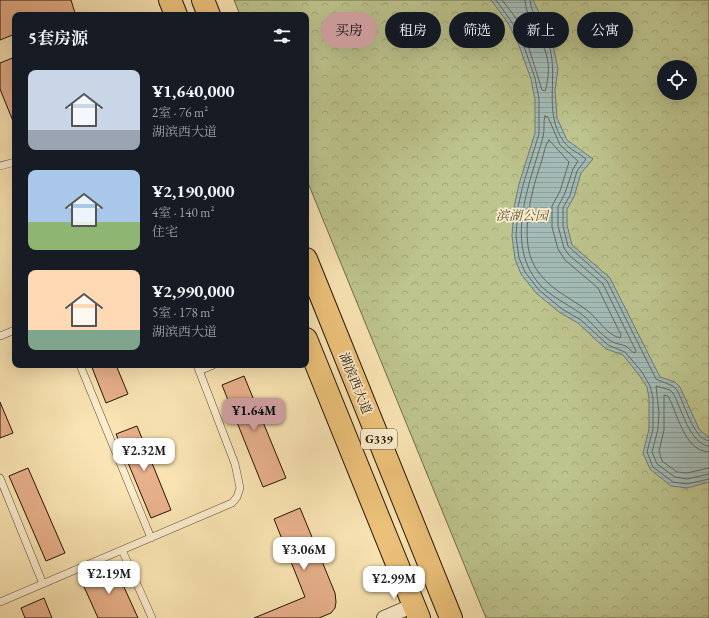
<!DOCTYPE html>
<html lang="zh">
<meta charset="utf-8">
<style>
:root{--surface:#171b24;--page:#20242c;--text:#f1f3f6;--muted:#9ea1a6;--accent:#c59692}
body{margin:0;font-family:"EB Garamond","Noto Serif SC",serif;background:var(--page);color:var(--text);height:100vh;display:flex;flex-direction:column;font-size:15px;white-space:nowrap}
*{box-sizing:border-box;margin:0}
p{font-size:13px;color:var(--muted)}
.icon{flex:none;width:22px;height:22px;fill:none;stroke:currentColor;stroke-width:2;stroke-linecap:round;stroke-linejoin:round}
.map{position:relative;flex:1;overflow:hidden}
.side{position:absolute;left:12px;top:12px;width:297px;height:356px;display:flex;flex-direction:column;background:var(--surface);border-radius:8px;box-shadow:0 4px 16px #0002}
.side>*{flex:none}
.guide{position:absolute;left:321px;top:12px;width:328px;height:36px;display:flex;gap:8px}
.controls{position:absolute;left:657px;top:60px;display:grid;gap:8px}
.controls a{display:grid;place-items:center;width:40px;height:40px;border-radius:50%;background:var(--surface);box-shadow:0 4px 16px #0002;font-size:20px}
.price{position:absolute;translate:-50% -34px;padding:0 9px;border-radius:8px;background:#fff;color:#222;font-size:13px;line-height:26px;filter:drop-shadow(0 1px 2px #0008)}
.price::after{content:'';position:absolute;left:50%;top:24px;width:12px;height:9px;margin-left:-6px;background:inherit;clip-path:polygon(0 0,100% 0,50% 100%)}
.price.active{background:var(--accent);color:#111}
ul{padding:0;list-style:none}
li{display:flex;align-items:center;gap:12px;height:100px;padding:0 16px}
li span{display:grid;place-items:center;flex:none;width:112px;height:80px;border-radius:8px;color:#555}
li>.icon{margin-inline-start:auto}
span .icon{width:48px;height:48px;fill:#fffc;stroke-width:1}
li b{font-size:17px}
h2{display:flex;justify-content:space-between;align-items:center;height:48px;padding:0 16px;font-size:17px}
.tag{padding:0 14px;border-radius:18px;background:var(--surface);box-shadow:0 4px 16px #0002;font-size:14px;line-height:36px}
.tag.active{background:var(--accent);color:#111}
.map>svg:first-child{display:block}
.park{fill:url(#park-crowns);stroke:#706c48;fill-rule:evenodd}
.water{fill:url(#water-rules);stroke:#707970}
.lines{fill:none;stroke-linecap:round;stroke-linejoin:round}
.shore{stroke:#63685e;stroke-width:1}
.building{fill:#e8b18c;stroke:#231503}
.service-casing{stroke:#59492f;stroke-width:8}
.minor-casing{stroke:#59492f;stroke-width:16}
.trunk-casing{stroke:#231503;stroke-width:24}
.service{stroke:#fcedce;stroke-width:7}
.minor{stroke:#fcedce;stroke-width:14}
.trunk{stroke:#edc27a;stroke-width:22}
.labels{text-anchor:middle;stroke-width:3.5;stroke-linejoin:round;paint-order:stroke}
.shield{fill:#fcedce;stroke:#645640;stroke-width:1}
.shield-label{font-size:12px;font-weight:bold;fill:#231503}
.park-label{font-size:13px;font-style:italic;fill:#595233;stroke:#fcedce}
.street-label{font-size:13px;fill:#231503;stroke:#fcedce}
</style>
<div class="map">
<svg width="709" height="618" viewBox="0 0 709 618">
<defs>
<pattern id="park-crowns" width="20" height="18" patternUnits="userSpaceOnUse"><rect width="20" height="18" fill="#bdc48d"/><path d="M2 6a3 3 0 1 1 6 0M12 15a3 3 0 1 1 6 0" fill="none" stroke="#a2a878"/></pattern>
<pattern id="water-rules" width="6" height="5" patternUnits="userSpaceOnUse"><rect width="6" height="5" fill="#a3bcb8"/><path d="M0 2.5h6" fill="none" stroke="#8ca19d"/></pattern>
</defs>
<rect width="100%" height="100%" fill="#fae4b3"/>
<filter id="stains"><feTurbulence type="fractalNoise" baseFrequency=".005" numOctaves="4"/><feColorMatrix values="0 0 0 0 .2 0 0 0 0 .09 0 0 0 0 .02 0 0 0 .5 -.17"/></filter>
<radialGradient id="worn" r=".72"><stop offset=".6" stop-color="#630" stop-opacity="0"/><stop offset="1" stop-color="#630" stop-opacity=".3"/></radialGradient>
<path class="park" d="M234,0H709V618H486L306,178V15H240ZM664,67H690V93H664Z"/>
<path class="water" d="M491,0H533L552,40L558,69L555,90L557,118L567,140L593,159L581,173L574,197L567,209V225L572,245L610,278L660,377L675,382L680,387L699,429L709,438V482L687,488L671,486L650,469L643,453L649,429V398L647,387L639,375L623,355L606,349L578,323L559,312L536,293L521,274L515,259L512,236L514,207L519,184L535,133V100L531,79L518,43L508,23Z"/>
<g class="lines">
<path class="shore" d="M496,0L511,21L522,41L535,78L539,99V134L523,185L518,207L516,236L519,258L525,272L539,290L562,309L581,320L608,345L625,352L642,372L650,386L653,398V429L647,452L653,467L673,482L687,484L709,479
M502,0L516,18L526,39L542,90L545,91C547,87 547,81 548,76C552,44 526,25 525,0
M530,0C531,15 544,28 548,42C560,75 542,112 564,142C570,150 579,153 586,159L577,171L570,195L563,208V226L568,246L607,281L656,379L673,386L677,390C684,402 693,439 709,441
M545,116L548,117L560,145L578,161L573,169L565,193L558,207V226L564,248L569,255L603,284L636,351L635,353C631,352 629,348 626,346C621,344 615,344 611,341C601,335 593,324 584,316C571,306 555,299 542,287C502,245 530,184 543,137C545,130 543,122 545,116Z
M549,140L569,162L560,191L552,206V227L558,249L565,260L598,288L621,335L620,338C607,335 598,319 588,311C569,297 547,288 535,267C518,238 532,189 542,160C544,153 545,145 549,140Z
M709,446C690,445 681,407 673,393L670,390L656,386L659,413L658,429L652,452L657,464L675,477L687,479L709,474
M709,452C684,451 678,414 668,396L664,395V430L659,451L662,461L677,472L687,473L709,468"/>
</g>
<path class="building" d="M0,0H71L75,13L69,15H15V34L0,40Z
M15,57V126L0,89V63Z
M91,365H116L128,394L106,403Z
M244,376L286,478L263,487L222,385Z
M0,402L13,433L0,438Z
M137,426L171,510L151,518L116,434Z
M28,468L65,553L46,561L9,476Z
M300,508L335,593L336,602L335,608L331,613L319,618H254L305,597L274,519Z
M114,565L138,618H98L81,580Z
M44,598L52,618H25L21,608Z"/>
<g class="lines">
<defs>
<path id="service" d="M0,166L15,162
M0,336L15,330
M80,365L151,538
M199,371L213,365
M0,478L43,584
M122,550L152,618
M0,602L232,503L237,497L240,488L235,464L197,365"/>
<path id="minor" d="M384,618L414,605"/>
<path id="trunk" d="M170,0L176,15
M203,0L209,15
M306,259L451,618
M306,339L419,618"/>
</defs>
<use href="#service" class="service-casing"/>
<use href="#minor" class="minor-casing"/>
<use href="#trunk" class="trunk-casing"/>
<use href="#service" class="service"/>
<use href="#minor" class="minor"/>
<use href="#trunk" class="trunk"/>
</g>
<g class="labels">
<rect class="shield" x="361" y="429" width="36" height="20" rx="3"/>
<g class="shield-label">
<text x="379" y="443">G339</text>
</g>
<g class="park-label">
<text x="522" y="220">滨湖公园</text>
</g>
<g class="street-label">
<text transform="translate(356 383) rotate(68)" y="5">湖滨西大道</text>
</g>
</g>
<rect width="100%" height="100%" filter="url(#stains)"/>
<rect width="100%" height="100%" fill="url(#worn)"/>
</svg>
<div class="controls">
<a><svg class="icon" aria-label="locate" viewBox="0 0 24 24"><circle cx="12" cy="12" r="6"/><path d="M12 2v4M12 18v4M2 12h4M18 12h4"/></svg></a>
</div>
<b class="price active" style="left:254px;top:432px">¥1.64M</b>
<b class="price" style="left:144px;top:472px">¥2.32M</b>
<b class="price" style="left:304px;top:571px">¥3.06M</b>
<b class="price" style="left:109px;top:595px">¥2.19M</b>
<b class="price" style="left:394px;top:600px">¥2.99M</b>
<div class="guide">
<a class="tag active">买房</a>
<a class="tag">租房</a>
<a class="tag">筛选</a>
<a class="tag">新上</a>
<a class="tag">公寓</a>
</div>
<section class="side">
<h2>5套房源<svg class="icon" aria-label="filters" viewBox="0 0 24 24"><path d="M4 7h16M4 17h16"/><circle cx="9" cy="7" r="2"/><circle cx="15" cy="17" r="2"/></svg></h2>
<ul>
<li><span style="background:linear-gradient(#c9d6e8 75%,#9aa5b1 0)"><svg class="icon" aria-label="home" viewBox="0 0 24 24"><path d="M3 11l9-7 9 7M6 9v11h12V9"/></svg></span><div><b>¥1,640,000</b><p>2室 · 76 m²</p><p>湖滨西大道</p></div></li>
<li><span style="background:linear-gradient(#a9c7e8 65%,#8fb573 0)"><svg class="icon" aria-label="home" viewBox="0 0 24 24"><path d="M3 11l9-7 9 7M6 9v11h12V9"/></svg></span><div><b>¥2,190,000</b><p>4室 · 140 m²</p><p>住宅</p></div></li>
<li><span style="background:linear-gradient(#ffd9b3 75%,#7fa58c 0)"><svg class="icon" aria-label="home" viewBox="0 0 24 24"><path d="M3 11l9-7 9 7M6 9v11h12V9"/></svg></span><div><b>¥2,990,000</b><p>5室 · 178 m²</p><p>湖滨西大道</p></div></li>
</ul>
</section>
</div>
